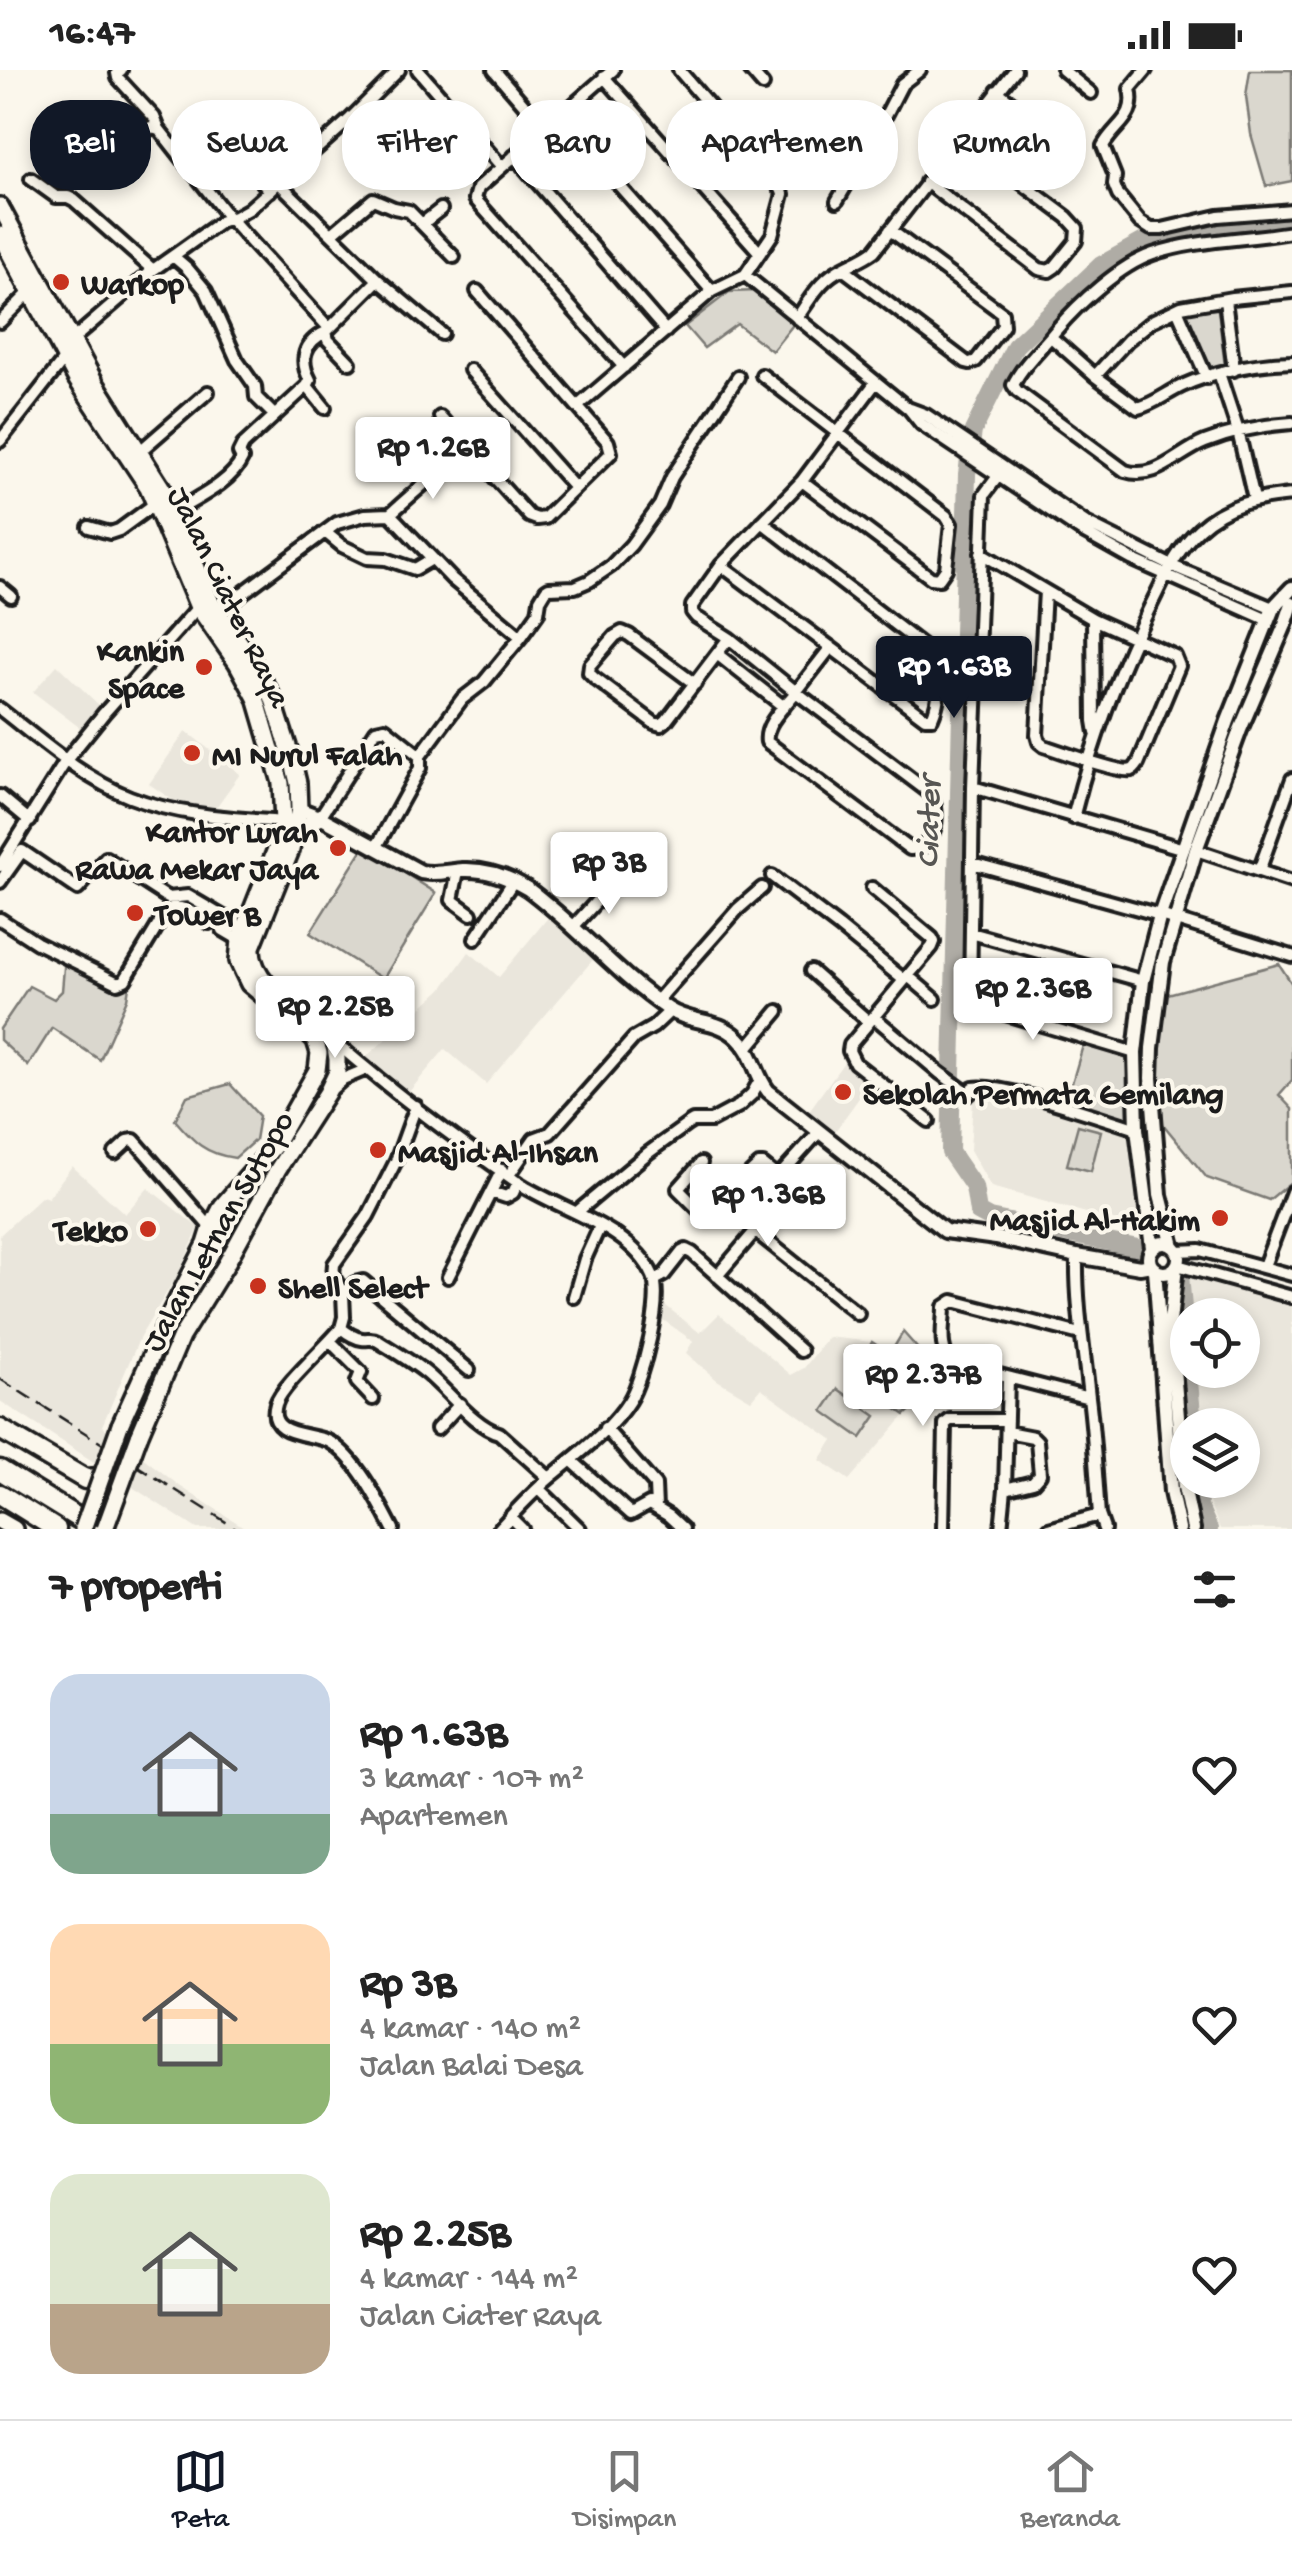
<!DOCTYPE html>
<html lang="id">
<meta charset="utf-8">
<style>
:root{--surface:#fff;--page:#f6f6f6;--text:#222;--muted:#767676;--line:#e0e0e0;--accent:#111827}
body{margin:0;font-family:"Gochi Hand",sans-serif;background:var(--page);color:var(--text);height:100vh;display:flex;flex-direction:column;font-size:38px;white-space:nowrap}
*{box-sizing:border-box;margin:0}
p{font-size:32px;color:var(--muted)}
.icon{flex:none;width:55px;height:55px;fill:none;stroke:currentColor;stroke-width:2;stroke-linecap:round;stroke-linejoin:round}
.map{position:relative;height:1459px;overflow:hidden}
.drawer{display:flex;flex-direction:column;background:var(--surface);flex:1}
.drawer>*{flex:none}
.guide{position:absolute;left:30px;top:30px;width:1232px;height:90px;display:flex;gap:20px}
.buttons{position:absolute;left:1170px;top:1228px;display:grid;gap:20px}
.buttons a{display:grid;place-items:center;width:90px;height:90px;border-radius:50%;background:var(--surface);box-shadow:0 5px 15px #0003;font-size:50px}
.price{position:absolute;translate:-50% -85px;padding:0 22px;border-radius:10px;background:#fff;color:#222;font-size:32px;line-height:65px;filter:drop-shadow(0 2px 5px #0008)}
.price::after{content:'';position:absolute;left:50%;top:60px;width:30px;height:22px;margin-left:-15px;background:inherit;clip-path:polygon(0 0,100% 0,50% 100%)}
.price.active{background:var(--accent);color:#fff}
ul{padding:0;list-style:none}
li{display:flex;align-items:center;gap:30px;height:250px;padding:0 50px}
li span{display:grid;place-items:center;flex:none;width:280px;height:200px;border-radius:30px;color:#555}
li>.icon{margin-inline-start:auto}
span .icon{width:120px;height:120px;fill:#fffc;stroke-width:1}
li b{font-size:42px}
h2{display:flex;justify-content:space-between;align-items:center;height:120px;padding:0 50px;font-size:42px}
.pill{padding:0 35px;border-radius:40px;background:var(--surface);box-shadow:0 5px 15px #0003;font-size:35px;line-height:90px}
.pill.active{background:var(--accent);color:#fff}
.status{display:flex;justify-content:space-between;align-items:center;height:70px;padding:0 50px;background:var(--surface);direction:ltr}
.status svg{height:28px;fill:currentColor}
.dock{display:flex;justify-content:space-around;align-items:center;height:140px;border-top:2px solid var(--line);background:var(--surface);font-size:28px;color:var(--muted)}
.dock a{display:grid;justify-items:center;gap:5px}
.dock .active{color:var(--accent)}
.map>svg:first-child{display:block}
.built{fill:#eae6dc}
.green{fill:#dad7ce;stroke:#7b7a75;stroke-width:2.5}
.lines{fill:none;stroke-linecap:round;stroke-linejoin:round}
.river{stroke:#afaca5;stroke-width:18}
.minor-casing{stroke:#1c1c1c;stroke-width:18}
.tertiary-casing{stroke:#1c1c1c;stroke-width:20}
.primary-casing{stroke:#1c1c1c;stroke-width:22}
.motorway-casing{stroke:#1c1c1c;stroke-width:25}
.minor{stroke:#fbf7ec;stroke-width:10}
.tertiary{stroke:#fbf7ec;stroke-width:12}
.primary{stroke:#fbf7ec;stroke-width:15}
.motorway{stroke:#fbf7ec;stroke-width:18}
.rail{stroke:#1c1c1c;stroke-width:2.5;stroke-dasharray:15 8;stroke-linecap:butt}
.primary-bridge-casing{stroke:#1c1c1c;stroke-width:22;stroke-linecap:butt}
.primary-bridge{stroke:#fbf7ec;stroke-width:15}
.poi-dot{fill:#c8321e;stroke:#fbf7ec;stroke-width:4}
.labels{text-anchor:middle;stroke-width:8;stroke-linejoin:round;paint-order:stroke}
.poi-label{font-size:32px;font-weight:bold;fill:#1c1c1c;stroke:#fbf7ec;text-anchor:start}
.street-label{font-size:32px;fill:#1c1c1c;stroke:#fbf7ec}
.water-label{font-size:35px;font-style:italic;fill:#575653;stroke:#fbf7ec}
</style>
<div class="status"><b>16:47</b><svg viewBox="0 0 49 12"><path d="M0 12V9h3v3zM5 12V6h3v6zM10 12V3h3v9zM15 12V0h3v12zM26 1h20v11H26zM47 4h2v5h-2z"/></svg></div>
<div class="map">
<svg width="1292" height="1459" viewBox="0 0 1292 1459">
<rect width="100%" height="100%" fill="#fbf7ec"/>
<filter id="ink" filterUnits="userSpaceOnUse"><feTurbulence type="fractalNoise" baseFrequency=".01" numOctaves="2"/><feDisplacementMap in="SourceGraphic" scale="20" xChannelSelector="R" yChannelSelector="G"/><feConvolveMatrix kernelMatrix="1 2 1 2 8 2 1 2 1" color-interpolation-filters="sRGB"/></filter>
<g filter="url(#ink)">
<path class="built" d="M57,595L102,638L83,660L33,622Z
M186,661L240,704L214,740L183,737L149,714Z
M551,844L597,885L486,1014L445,979L408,1023L366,987L442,919L469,882L499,907Z
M844,992L869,1014L833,1064L806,1045Z
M984,1020L1131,1064L1139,1152L1130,1155L991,1117L970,1080L973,1030L976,1024Z
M72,1096L125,1144L148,1118L199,1158L178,1204L140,1267L102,1356L181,1417L247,1459H197L0,1331V1165L42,1126L48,1128Z
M1189,1208L1292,1234V1459H1220L1207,1428L1205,1410H1242V1355H1200L1195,1300H1242V1245H1191Z
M661,1232L700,1263L719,1244L791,1305L804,1298L828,1267L872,1272L853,1309L905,1345L849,1410L820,1390L833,1370L761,1318L751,1330L717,1310L686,1283L693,1271L659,1247Z"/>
<path class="green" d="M1250,0H1292V111L1266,116L1251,64L1246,26Z
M756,221L796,251L772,281L737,254L704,278L685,256L729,222Z
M1218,239L1225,296L1211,300L1186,242Z
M364,777L436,823L383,909L310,863Z
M65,886L130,910L127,929L100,990L52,958L28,996L0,970V959L29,916L54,929L62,921Z
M1279,894L1292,914V1010L1279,1025L1292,1039V1111L1269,1130L1207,1108L1158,1048L1155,1007L1164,925Z
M1084,972L1130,988L1131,1044L1127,1048L1067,1030Z
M230,1014L259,1046L255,1070L235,1088C205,1084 194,1072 175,1050L187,1026Z
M1078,1055L1101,1061L1091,1101L1067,1095Z
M903,1262L941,1305L963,1313L955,1332L926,1326L905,1345L853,1309L872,1272L890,1284Z
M838,1319L876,1346L861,1368L823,1341Z"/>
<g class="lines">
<path class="river" d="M1143,1179L989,1148L978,1142L974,1117L950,1082L967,404L973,361L1015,276L1101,195L1142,172L1189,157L1292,147
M1180,1205L1188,1292
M1188,1300L1193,1355
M1197,1410L1199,1437L1209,1459"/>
<defs>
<path id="minor" d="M121,0L117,3L118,8L154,47L159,59
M418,0L502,97
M494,0L545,59
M613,0L478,118L475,129L624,297
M750,0L763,15
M1063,0L1091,23
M1146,0L1130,19C1137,48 1116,53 1103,76L1115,106L1114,115L1118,125L1140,152L1151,159H1162L1218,146L1292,140
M604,7L760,183
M997,21L1062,72
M559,47L712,221
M349,50L402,94
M226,70L270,121
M122,84L151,57L159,59L229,148L329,258
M514,86L666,261
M31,109L56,127H68L74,130L153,200
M926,112L1039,199L1049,201L1055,197L1076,171L1077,158L1067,147L960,67
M279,113L378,210L326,262L328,270L350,293
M837,131L871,74L902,14L920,0
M422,154L441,139
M1292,162C1246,170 1198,169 1153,184C1120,195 1078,234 1056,260C1041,279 1023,294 1013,315L1017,321L1125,401C1157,411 1177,383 1205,372C1233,361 1263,355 1292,353
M333,163L373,129L394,138L409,141L454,187
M173,186L187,198L206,221L237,290L255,316L256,327L274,345
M843,199L966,292L970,293L976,291L1003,256L1002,243L890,160
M745,205L909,339L921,354L1081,461L1131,489L1268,550
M378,210L442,264
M1225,230L1234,300
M1177,239L1207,308
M797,248C808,232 819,212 836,202C849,194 862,190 874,181L1015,0
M0,252L31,221
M1051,267L1095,306L1138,338C1154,334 1167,323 1182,316C1216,301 1255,293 1292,292
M72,270L153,200L222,151L235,147L249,139L349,50L399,0
M470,300L575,418
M1219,303L1238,361L1254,429
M762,305L946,446L951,454L946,499L939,509L931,508L802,411
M1095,306L1128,270L1152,251L1181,237L1232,228L1292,222
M578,336L712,221L745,205L772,165L783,124L781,119L679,0
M325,338L307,316L310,310C299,290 304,272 326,262
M910,339L926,345L1086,453L1170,495L1273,538
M440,347L529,446L537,449L545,448L611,383L608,372L477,221
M0,371L65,288
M139,382L208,322
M1004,398L984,425L973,717L970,928L973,933L982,937L1135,983
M175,442C197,428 231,413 242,389L239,383L243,375L307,316
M390,444L450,391
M89,457L110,463L119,460L156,433
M325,462L342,476L367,488L386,489L415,499L432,489
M981,483L1093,549L1175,586L1179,596L1138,694C1136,696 1135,699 1132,700C1122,704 1059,681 1044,676L1039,672L1037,665L1045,521
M721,495L925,648H932C940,631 941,603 936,586L762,452
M0,517L11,526
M217,542L337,453L365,445L390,444L452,509L521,567
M1093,549L1094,651L1096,663
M831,577L796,622L729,568L696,547L692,542V536L721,495L802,411L876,312
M717,584L784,637
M695,614L629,565L622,562L615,566L590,595L589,603L594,608L654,653L661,655L666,651L729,568
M796,622L930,723C941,742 937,780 910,779L767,672C764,654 785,636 796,622Z
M0,639C40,670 82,708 130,727C179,746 231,748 283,752
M973,717L1184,779
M0,726L30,751
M320,747L376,660L385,658L420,686L462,629L484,612L521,567L538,543L540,530L546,520L549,518L575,517L589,511L611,496L631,475L660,435L672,407L738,307
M1073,748C1091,675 1117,604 1150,537C1164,509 1176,480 1199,459C1226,434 1258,428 1292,425
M376,778L420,698V686
M1196,780L1292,812
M972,793L1160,845L1292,886
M0,796L67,689L104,643L198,537
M458,801L452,830L471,844
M1259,801L1292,709
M772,806L839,857L904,910
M0,812L22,781L78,819L106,788L168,828L188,826L244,859
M872,818L932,868L934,872L932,877L850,975L849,981L855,993L929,1051
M0,849L37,873L118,913L125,910L168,839C182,833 197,846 209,853
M573,857L616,810L621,809L637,812
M223,860L240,870
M971,863L1143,911
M475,869L514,810
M811,901L869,952
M908,906L935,929
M657,931L738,839L762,818
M874,947L940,1003L969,1024L973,1018C1001,1012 1105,1049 1137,1059
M336,973C393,1022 455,1069 517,1112C558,1140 631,1156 653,1206C663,1229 643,1309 629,1331C611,1360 579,1383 553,1405C534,1421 516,1440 499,1459
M747,978L778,941
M333,1018L343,1009L367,999
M115,1083L128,1071L134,1070L211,1158
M701,1093L678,1119L705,1146L759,1095H763L775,1105L781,1104L819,1062
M509,1105L534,1069L550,1063L634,968L653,957L670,941
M491,1122L506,1127L513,1123L518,1112
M577,1142L648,1083L688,1054L693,1051H711L739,1036L752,1024L760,1010
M756,1162L858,1244
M1177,1181L1200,1180L1292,1205
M1077,1186C1076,1234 1084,1280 1089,1327C1094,1366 1096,1406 1099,1445L1104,1459
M1177,1195L1292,1227
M1264,1196L1292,1122
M717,1206L786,1125
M448,1207L502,1100
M655,1210L664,1205L682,1182L686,1180L692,1183L801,1281
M343,1223L355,1213L363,1211L469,1300
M574,1227L585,1189L600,1156
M341,1258C347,1263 354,1268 362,1269C369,1270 371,1267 378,1271C394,1281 411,1291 425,1302C447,1319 474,1357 499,1363L549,1408
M1080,1264L953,1231L944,1237C944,1255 937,1281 953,1293L1089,1328
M330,1271L361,1302L357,1312L373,1329
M605,1358L655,1415L656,1438
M437,1359L460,1334
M571,1390L631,1444L649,1434L669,1446L683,1459
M539,1419L580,1459
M1005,1419L1033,1412L1040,1404L1037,1371L1033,1367L1007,1362
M510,1447L522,1459
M393,1459C379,1432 357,1388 330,1372C312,1362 266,1368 276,1334C282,1315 326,1277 341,1258L344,1247L343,1223L333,1206L334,1194L368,1146L396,1091L416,1036
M943,1459L945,1354L950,1350H1007
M1001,1459L1005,1419L1008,1308
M1049,1459L1099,1445"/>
<path id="tertiary" d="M299,739L320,747L421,802C436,805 449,801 463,800C487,799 507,806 528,819C577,855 617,905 668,939C690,954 718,948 738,968C754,983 755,1005 768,1021L945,1161L996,1168L1077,1186L1140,1197L1151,1195
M1149 1188a15 15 0 1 1 30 0a15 15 0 1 1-30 0Z
M1173,1176L1160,1125L1151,1008L1152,978L1163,892L1196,780L1240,660L1285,555L1292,534
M1152,1178L1137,1059L1135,983L1143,911L1160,845L1228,651L1273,538L1292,518
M1176,1197L1170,1252L1184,1417L1193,1459
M1155,1199L1171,1422L1179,1459"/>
<path id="primary" d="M0,136L96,314L169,429L211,532L251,588L272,626L293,692L298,713L299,739L291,780L252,877C250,915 301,940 327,963L334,971L337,989V1002L327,1023L278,1099L225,1196L181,1267L139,1366
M0,165L77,310L148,417L198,537L237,593L256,628L281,713L283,752L276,779L240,870L238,891L249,914L303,959L315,970L319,983L317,1000L274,1076L222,1136L211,1158L206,1174L170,1244L120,1355
M295,764L320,747
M0,1451L14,1459"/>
<path id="motorway" d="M0,1359L85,1409L100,1408
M0,1400L96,1459
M0,1424L56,1459"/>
</defs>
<use href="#minor" class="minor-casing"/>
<use href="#tertiary" class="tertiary-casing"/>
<use href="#primary" class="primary-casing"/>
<use href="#motorway" class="motorway-casing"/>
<use href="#minor" class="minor"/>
<use href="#tertiary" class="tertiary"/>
<use href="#primary" class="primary"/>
<use href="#motorway" class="motorway"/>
<path class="rail" d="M0,1309L237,1459"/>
<defs>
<path id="primary-bridge" d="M83,1459L120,1355
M105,1459L139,1366"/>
</defs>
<use href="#primary-bridge" class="primary-bridge-casing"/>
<use href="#primary-bridge" class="primary-bridge"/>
</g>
</g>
<g class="poi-dot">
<circle cx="61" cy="212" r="10"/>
<circle cx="204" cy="597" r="10"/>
<circle cx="192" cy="683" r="10"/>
<circle cx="338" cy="778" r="10"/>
<circle cx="135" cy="843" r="10"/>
<circle cx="843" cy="1022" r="10"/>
<circle cx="378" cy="1080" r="10"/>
<circle cx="1220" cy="1148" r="10"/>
<circle cx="148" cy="1159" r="10"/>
<circle cx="258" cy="1216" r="10"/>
</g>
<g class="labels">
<g class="poi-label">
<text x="81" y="223">Warkop</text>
<text x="184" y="590" text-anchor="end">Kankin<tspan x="184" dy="37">Space</tspan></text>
<text x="212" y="694">MI Nurul Falah</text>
<text x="318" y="771" text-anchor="end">Kantor Lurah<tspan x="318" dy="37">Rawa Mekar Jaya</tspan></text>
<text x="155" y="854">Tower B</text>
<text x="863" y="1033">Sekolah Permata Gemilang</text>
<text x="398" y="1091">Masjid Al-Ihsan</text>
<text x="1200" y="1159" text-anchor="end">Masjid Al-Hakim</text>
<text x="128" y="1170" text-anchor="end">Tekko</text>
<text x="278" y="1227">Shell Select</text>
</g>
<g class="street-label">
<text transform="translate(231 526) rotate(64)" y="11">Jalan Ciater Raya</text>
<text transform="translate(216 1160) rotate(-60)" y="11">Jalan Letnan Sutopo</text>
</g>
<g class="water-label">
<text transform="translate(926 753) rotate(-89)" y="12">Ciater</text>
</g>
</g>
</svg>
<div class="buttons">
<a><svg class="icon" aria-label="locate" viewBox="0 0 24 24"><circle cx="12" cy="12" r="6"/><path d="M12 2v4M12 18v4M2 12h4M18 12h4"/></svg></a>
<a><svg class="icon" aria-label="layers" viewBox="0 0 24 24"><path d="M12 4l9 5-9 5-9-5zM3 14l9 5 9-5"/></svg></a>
</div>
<b class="price" style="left:433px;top:432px">Rp 1.26B</b>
<b class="price active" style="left:954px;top:651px">Rp 1.63B</b>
<b class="price" style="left:609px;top:847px">Rp 3B</b>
<b class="price" style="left:1033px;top:973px">Rp 2.36B</b>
<b class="price" style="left:335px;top:991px">Rp 2.25B</b>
<b class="price" style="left:768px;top:1179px">Rp 1.36B</b>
<b class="price" style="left:923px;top:1359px">Rp 2.37B</b>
<div class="guide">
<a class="pill active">Beli</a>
<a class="pill">Sewa</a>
<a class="pill">Filter</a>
<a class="pill">Baru</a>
<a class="pill">Apartemen</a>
<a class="pill">Rumah</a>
</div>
</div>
<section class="drawer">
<h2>7 properti<svg class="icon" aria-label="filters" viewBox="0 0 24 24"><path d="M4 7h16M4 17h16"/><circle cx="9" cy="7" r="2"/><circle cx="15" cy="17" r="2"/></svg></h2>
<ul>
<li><span style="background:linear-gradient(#c9d6e8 70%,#7fa58c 0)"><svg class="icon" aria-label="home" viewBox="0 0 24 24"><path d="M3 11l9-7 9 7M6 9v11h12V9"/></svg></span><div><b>Rp 1.63B</b><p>3 kamar · 107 m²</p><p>Apartemen</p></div><svg class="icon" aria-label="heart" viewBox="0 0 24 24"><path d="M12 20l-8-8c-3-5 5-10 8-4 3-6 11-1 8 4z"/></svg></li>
<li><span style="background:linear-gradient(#ffd9b3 60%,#8fb573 0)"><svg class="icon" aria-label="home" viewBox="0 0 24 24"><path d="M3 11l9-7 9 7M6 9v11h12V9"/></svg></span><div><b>Rp 3B</b><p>4 kamar · 140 m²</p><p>Jalan Balai Desa</p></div><svg class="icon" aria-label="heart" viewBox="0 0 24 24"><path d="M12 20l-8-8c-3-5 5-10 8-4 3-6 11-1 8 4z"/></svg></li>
<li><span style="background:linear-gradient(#dfe7d0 65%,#b9a48a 0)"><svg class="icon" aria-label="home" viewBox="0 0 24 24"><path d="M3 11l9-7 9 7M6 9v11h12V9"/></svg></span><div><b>Rp 2.25B</b><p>4 kamar · 144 m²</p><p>Jalan Ciater Raya</p></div><svg class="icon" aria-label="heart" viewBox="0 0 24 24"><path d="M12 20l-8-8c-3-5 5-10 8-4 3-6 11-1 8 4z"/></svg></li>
</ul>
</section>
<nav class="dock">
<a class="active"><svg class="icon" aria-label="map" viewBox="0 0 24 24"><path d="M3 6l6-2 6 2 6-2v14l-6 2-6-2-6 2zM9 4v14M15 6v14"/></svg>Peta</a>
<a><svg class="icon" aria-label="saved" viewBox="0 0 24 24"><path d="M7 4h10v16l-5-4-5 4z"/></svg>Disimpan</a>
<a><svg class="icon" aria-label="home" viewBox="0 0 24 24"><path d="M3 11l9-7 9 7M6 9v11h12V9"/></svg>Beranda</a>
</nav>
